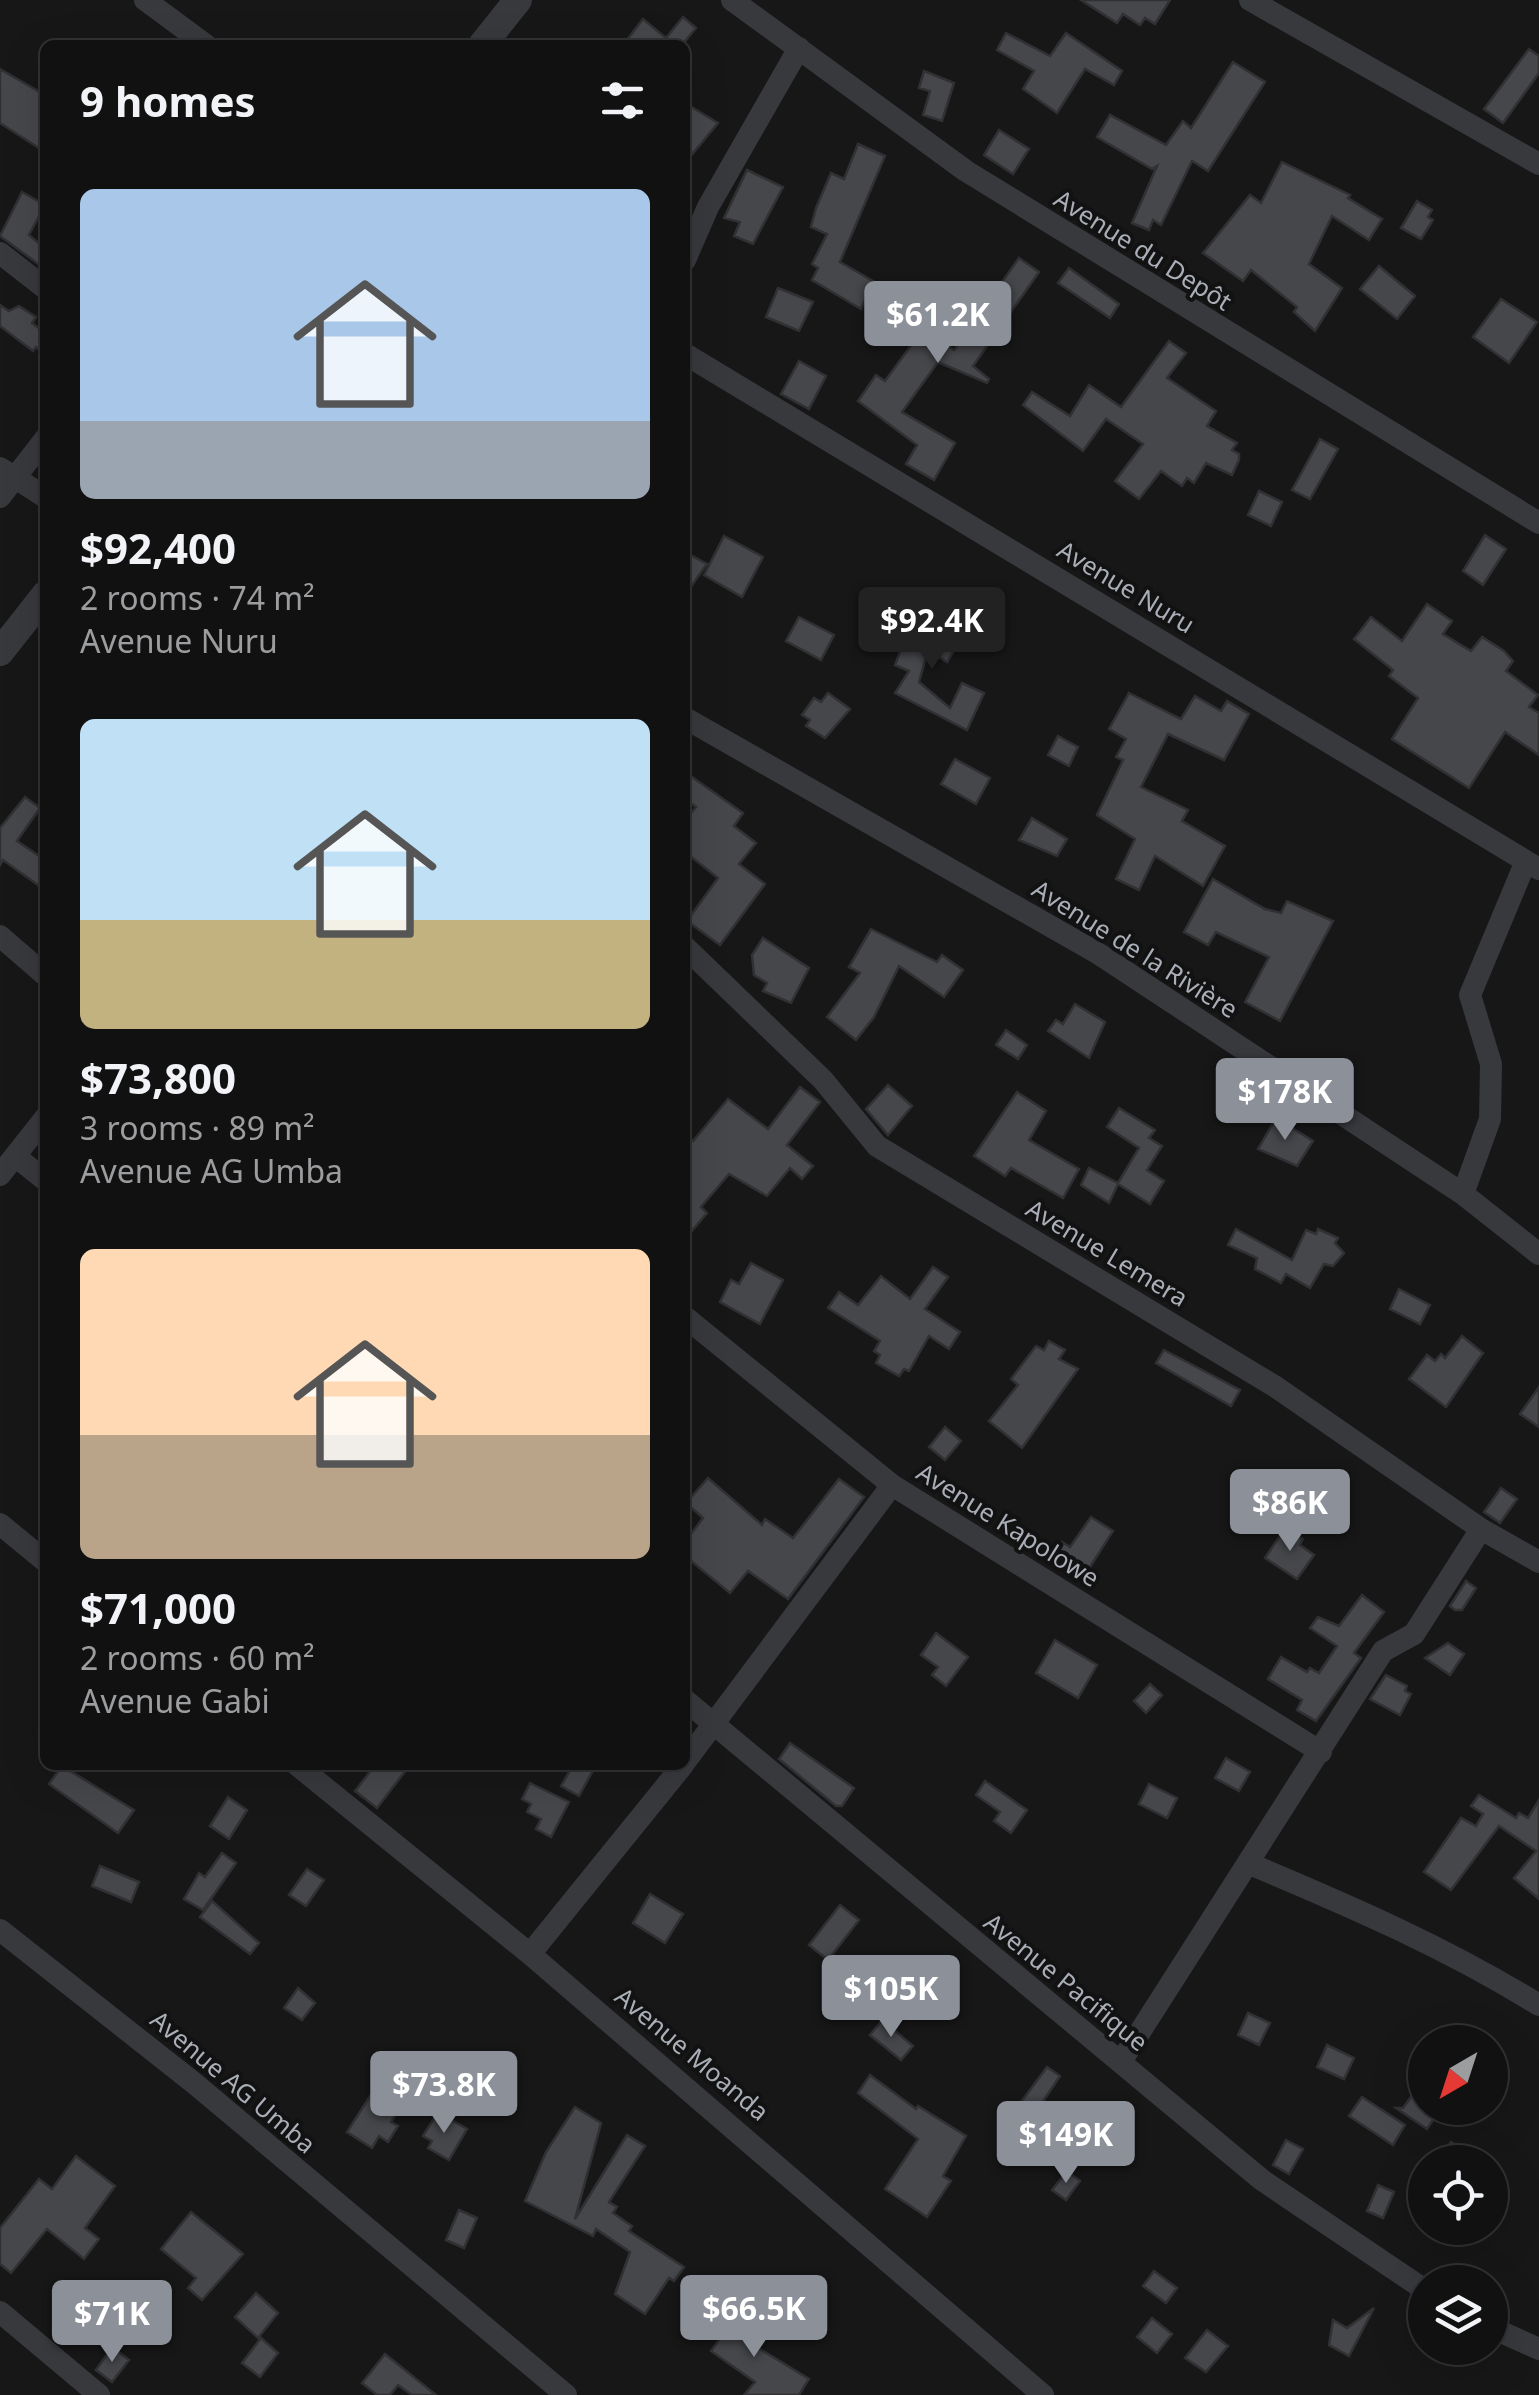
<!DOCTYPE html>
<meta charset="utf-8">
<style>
:root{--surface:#111112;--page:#1e1f20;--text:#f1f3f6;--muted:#9c9d9f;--line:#303132;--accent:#8c9099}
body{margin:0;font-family:"Noto Sans",sans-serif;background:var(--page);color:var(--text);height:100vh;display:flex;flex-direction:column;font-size:38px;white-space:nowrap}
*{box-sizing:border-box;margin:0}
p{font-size:32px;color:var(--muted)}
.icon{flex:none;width:55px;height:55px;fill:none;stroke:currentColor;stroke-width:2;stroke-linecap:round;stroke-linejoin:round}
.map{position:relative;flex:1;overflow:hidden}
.sheet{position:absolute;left:40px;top:40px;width:650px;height:1730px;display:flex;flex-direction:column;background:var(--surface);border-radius:15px;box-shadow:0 10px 40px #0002,0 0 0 2px var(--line)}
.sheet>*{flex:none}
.needle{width:65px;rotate:219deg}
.fabs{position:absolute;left:1408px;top:2025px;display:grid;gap:20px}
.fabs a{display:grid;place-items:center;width:100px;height:100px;border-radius:50%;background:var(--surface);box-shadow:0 10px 40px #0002,0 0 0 2px var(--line);font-size:50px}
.price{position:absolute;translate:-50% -85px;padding:0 22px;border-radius:10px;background:var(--accent);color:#fff;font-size:32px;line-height:65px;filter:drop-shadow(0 2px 5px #0008)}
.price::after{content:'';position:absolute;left:50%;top:60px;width:30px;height:22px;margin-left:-15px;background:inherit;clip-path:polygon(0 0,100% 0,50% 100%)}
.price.selected{background:#222;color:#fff}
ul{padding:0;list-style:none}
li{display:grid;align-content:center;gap:20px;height:530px;padding:0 40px}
li span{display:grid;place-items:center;height:310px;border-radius:15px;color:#555}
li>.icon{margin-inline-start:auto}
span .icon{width:180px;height:180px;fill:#fffc;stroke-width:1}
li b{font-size:42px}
h2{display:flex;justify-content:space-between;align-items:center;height:120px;padding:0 40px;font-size:42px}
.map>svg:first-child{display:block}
.building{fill:#46474b;stroke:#313134;stroke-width:2.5}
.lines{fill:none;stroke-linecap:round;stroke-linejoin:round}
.minor{stroke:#38393d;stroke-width:22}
.tertiary{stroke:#38393d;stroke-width:28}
.labels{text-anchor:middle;stroke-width:8;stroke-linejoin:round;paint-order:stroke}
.street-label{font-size:25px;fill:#aaaeb7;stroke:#121213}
</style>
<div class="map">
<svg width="1539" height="2395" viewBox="0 0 1539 2395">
<rect width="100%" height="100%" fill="#171718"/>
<path class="building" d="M1081,0H1170L1155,24L1145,18L1140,25L1123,14L1117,23Z
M683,17L696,28L682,45H623L643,19L666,38Z
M1006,33L1050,56L1066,33L1122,71L1114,85L1085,69L1057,113L1023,89L1034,71L997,50Z
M1529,49L1539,56V73L1503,123L1484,109Z
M1233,62L1265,82L1208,171L1192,161L1161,225L1153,220L1149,230L1132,223L1157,166L1152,169L1097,137L1110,115L1166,145L1183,121L1191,128Z
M0,69L45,95V152L0,123Z
M924,71L954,83L942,121L923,115L930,91L919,88Z
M685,103L718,123L685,163Z
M999,130L1029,149L1013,174L984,155Z
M858,144L885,156L840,262L873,281L861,309L812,280L818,268L812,264L827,234L811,227L816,208L831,173L844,179Z
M1282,162L1350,195L1348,198L1382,219L1369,240L1332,216L1309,264L1342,288L1315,331L1294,312L1297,307L1251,270L1243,281L1203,253L1250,195L1261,203Z
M747,170L783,187L753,244L734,236L740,222L724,218Z
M22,192L45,205L29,235L41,245L45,240V269L0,236Z
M1417,201L1432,210L1428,217L1433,220L1421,239L1401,228Z
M1019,258L1039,272L973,366L989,379L987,383L938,362L902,412L955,443L934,480L906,464L917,445L858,401L876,375L885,381L915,340L871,320L878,304L901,315L903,309L954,350Z
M1379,266L1415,296L1397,319L1360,289Z
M1069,268L1119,304L1110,318L1058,283Z
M778,288L813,302L799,331L766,317Z
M1501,299L1537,322L1509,363L1473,337Z
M0,305L9,311L19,306L36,317L32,323L45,333V354L36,347L33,351L0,326Z
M1169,341L1186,353L1167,378L1216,411L1207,426L1237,443L1232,450L1239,454V460L1232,475L1206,463L1194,483L1187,478L1182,486L1161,471L1139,499L1115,481L1143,444L1106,419L1083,451L1023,405L1032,392L1070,416L1089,385L1121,407Z
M799,361L826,376L809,409L781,394Z
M1320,439L1338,449L1310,499L1292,490Z
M1259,491L1282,502L1271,526L1248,515Z
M1485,535L1506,549L1483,585L1463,571Z
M724,536L763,557L742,597L704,575Z
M685,552L707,564L685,595Z
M1427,604L1452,621L1443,634L1471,651L1482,637L1504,651L1513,661L1506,671L1538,695L1529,707L1539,713V755L1505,732L1469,788L1392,739L1418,698L1389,676L1393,670L1354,639L1371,617L1402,641Z
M911,614L918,619L920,615L958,644L947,662L928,650L919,682L950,708L962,683L984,693L967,730L895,693L909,671L895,665L906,636L899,632Z
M799,617L834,635L821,660L786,641Z
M828,693L850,709L825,738L806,726L810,720L802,715L814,698L821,702Z
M1129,693L1181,719L1195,696L1221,711L1227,701L1249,714L1224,760L1168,734L1141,787L1188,810L1182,821L1225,846L1203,886L1155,856L1139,890L1116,879L1135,839L1097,815L1123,760L1116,757L1126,739L1109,729Z
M1058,736L1078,747L1069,766L1048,755Z
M955,759L990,778L976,804L941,784Z
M685,772L743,813L734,826L756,843L739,864L765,884L720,945L687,921L718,878L685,852V821L696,807L685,799Z
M25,797L40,808L17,841L45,860V890L3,860L0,865V828Z
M1032,818L1067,839L1057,856L1019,840Z
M1213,879L1265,909L1281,913L1287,901L1333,921L1280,1021L1245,1002L1269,957L1216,932L1208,945L1184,932Z
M871,929L937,962L942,955L963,970L944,997L899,966L874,1017L856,1040L827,1017L860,973L849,967Z
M763,938L809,968L791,1003L763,991L767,983L754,975L752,955Z
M1075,1004L1105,1022L1089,1058L1048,1031L1056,1020L1063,1024Z
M1006,1030L1027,1045L1018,1059L996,1045Z
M888,1085L912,1106L888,1135L866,1109Z
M800,1087L820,1102L787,1145L813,1166L802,1179L790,1168L767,1196L729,1174L701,1207L707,1213L685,1239V1135L693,1141L728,1099L768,1129Z
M1017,1092L1046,1111L1029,1140L1079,1169L1063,1198L1011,1168L1005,1176L974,1156Z
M1119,1108L1155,1130L1149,1138L1162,1146L1147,1170L1164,1181L1150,1204L1118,1184L1109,1203L1081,1185L1089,1168L1118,1183L1139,1148L1107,1127Z
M1276,1118L1313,1141L1297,1166L1258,1149Z
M1236,1229L1292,1260L1306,1230L1316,1234L1318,1229L1338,1238L1335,1243L1344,1253L1333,1266L1324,1264L1310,1288L1286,1274L1281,1283L1255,1269L1257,1258L1228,1245Z
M751,1263L783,1280L760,1324L720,1302L731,1280L739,1284Z
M933,1267L948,1277L925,1309L960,1332L949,1349L929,1336L909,1371L904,1369L899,1376L876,1363L880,1355L874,1351L880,1341L828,1308L839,1292L858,1305L881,1276L910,1299Z
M1399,1289L1430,1305L1420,1324L1390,1309Z
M1462,1336L1483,1353L1446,1407L1409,1379L1427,1355L1435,1361L1441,1354L1445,1358Z
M1049,1341L1065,1350L1059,1359L1078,1369L1022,1448L989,1421L1018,1385L1011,1379L1036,1346L1044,1350Z
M1164,1350L1240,1390L1231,1406L1156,1363Z
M1539,1387V1427L1520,1414Z
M945,1427L961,1441L945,1460L929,1447Z
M708,1478L762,1525L765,1519L793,1538L839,1479L864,1497L788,1599L748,1571L730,1593L685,1556V1542L703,1518L686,1503Z
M1501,1488L1517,1499L1500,1523L1484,1512Z
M1276,1490L1296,1504L1283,1522L1264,1509Z
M1091,1517L1113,1531L1081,1581L1050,1560L1062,1542L1070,1547Z
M1285,1528L1303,1539L1300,1545L1314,1555L1297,1579L1265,1558Z
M1466,1581L1476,1588L1462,1610H1455L1450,1606Z
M1362,1595L1384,1612L1354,1653L1361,1658L1316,1721L1297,1710L1302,1700L1268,1679L1281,1657L1307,1672L1310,1668L1319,1673L1337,1646L1310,1628L1318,1617L1339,1626Z
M936,1633L968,1657L946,1686L932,1675L938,1667L921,1655Z
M1055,1640L1097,1665L1078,1698L1036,1673Z
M1448,1643L1464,1654L1450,1675L1425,1658Z
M1386,1675L1407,1686L1405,1691L1411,1694L1400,1715L1370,1699Z
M1150,1684L1162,1695L1146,1713L1134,1701Z
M790,1743L854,1788L842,1806H836L779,1759Z
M1226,1758L1250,1772L1239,1791L1215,1778Z
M375,1765H410L377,1808L355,1791Z
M573,1765H596L579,1796L561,1786Z
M62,1766L134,1810L118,1833L49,1784Z
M985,1781L1027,1810L1011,1833L994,1821L1000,1812L976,1795Z
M530,1783L569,1802L551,1837L536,1829L541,1819L527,1812L531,1804L522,1799Z
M1149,1784L1177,1798L1167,1818L1139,1804Z
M1479,1795L1516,1818L1519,1813L1528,1818L1539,1800V1899L1514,1878L1536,1851L1499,1826L1451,1890L1424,1872L1461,1818L1476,1826L1483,1814L1471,1806Z
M228,1797L247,1810L229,1839L210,1826Z
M222,1853L236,1863L203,1910L184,1899L199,1873L205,1877Z
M100,1866L139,1882L131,1902L92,1886Z
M307,1869L324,1880L306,1906L289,1895Z
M650,1894L683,1914L665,1943L633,1923Z
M212,1901L259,1943L250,1954L200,1917Z
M840,1905L859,1920L828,1960L809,1945Z
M298,1988L315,2003L302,2020L284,2008Z
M1248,2013L1270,2023L1259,2045L1238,2035Z
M882,2020L913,2046L901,2060L870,2035Z
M1327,2045L1354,2058L1344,2079L1317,2067Z
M1047,2067L1060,2076L1040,2106L1043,2108L1016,2139L1001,2129Z
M870,2075L916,2109L918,2106L966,2136L943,2176L951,2181L927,2217L885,2189L918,2139L858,2093Z
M379,2082L405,2099L391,2122L398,2126L388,2142L379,2136L372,2148L347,2132Z
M1413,2094L1425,2102V2108H1441L1427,2129L1396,2108H1403Z
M1362,2097L1405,2125L1393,2145L1349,2116Z
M575,2107L601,2123L575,2219L627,2135L645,2146L609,2202L617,2207L613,2213L632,2226L629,2231L684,2267L674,2281L669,2278L645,2314L615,2294L630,2252L596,2229L593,2236L525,2201L546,2152Z
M438,2112L467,2129L449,2160L428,2148L432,2141L423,2136Z
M1286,2140L1303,2149L1289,2174L1273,2165Z
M1451,2142L1483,2162H1438Z
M76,2156L115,2186L85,2228L99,2239L84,2259L47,2229L11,2273L0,2264V2228L39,2179L52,2189Z
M1067,2171L1080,2181L1066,2200L1052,2190Z
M1378,2185L1394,2192L1383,2218L1367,2211Z
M459,2210L477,2218L464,2248L446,2240Z
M191,2212L243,2254L202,2300L188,2288L196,2278L161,2249Z
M1154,2271L1177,2288L1166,2303L1143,2286Z
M256,2293L278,2313L258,2338L235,2317Z
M728,2306L754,2330L747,2341L809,2379L799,2395H744L755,2382L711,2351L721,2337L713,2331Z
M1374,2308L1349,2356L1329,2345L1333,2320L1347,2328Z
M1152,2318L1172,2334L1157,2353L1137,2337Z
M1207,2330L1228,2346L1206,2372L1185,2358Z
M261,2338L278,2353L260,2377L242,2363Z
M112,2347L129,2360L112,2382L96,2370Z
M385,2354L436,2395H412L398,2385L390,2395H377L362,2383Z"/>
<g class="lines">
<path class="minor" d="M145,0L206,45
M732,0L966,171L1539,523
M1250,0L1539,164
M0,253L45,288
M685,260L708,207L799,48
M685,354L1539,869
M0,468L45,497
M0,497L45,439
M685,718L1099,954L1463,1194L1539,1254
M0,936L45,975
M685,947L823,1080L877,1146L1276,1387L1481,1529L1539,1562
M15,1156L45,1180
M0,1175L45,1118
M1463,1194L1490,1119L1491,1064L1470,995L1526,861
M685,1317L892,1485L1321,1752
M0,1524L45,1561
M685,1700L1262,2180L1425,2290
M685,1762L892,1485
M297,1765L530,1954L1043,2395
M1250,1864C1350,1906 1447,1948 1539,2005
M0,1930L194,2083L566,2395
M530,1954L683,1765
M1122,2060L1383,1651L1414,1634L1481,1529
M0,2312L99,2395
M1490,2327L1539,2349"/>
<path class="tertiary" d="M482,45L518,0
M0,652L45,595"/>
</g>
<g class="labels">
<g class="street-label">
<text transform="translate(1143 250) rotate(32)" y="9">Avenue du Depôt</text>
<text transform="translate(1126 587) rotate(31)" y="9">Avenue Nuru</text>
<text transform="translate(1135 949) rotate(32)" y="9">Avenue de la Rivière</text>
<text transform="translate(1107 1253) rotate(31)" y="9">Avenue Lemera</text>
<text transform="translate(1008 1525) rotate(32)" y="9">Avenue Kapolowe</text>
<text transform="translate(1066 1982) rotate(39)" y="9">Avenue Pacifique</text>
<text transform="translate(692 2054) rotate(40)" y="9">Avenue Moanda</text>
<text transform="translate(233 2082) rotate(40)" y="9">Avenue AG Umba</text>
</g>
</g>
</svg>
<div class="fabs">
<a><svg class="needle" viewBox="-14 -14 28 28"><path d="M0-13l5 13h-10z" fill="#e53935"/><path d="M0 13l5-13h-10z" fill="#9c9d9f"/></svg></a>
<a><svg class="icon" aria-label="locate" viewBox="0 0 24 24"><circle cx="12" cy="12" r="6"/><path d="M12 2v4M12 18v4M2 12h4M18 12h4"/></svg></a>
<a><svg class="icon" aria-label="layers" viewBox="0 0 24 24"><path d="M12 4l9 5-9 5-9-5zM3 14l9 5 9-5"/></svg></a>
</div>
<b class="price" style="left:938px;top:366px">$61.2K</b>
<b class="price selected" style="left:932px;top:672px">$92.4K</b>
<b class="price" style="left:1285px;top:1143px">$178K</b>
<b class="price" style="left:1290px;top:1554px">$86K</b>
<b class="price" style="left:891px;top:2040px">$105K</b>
<b class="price" style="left:444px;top:2136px">$73.8K</b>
<b class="price" style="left:1066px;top:2186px">$149K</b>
<b class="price" style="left:754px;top:2360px">$66.5K</b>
<b class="price" style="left:112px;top:2365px">$71K</b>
<section class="sheet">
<h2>9 homes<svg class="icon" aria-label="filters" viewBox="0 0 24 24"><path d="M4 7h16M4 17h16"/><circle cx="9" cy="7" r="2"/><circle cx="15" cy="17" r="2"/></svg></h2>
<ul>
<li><span style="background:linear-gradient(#a9c7e8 75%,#9aa5b1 0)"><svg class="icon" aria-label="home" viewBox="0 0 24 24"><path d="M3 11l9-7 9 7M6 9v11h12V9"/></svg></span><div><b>$92,400</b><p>2 rooms · 74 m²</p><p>Avenue Nuru</p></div></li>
<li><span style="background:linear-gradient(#bfe0f5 65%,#c2b280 0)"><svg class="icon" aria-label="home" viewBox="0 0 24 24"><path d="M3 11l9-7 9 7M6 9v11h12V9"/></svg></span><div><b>$73,800</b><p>3 rooms · 89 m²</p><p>Avenue AG Umba</p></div></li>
<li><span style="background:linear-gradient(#ffd9b3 60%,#b9a48a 0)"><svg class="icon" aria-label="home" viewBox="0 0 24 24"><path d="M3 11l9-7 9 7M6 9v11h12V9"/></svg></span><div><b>$71,000</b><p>2 rooms · 60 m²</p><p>Avenue Gabi</p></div></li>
</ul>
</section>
</div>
